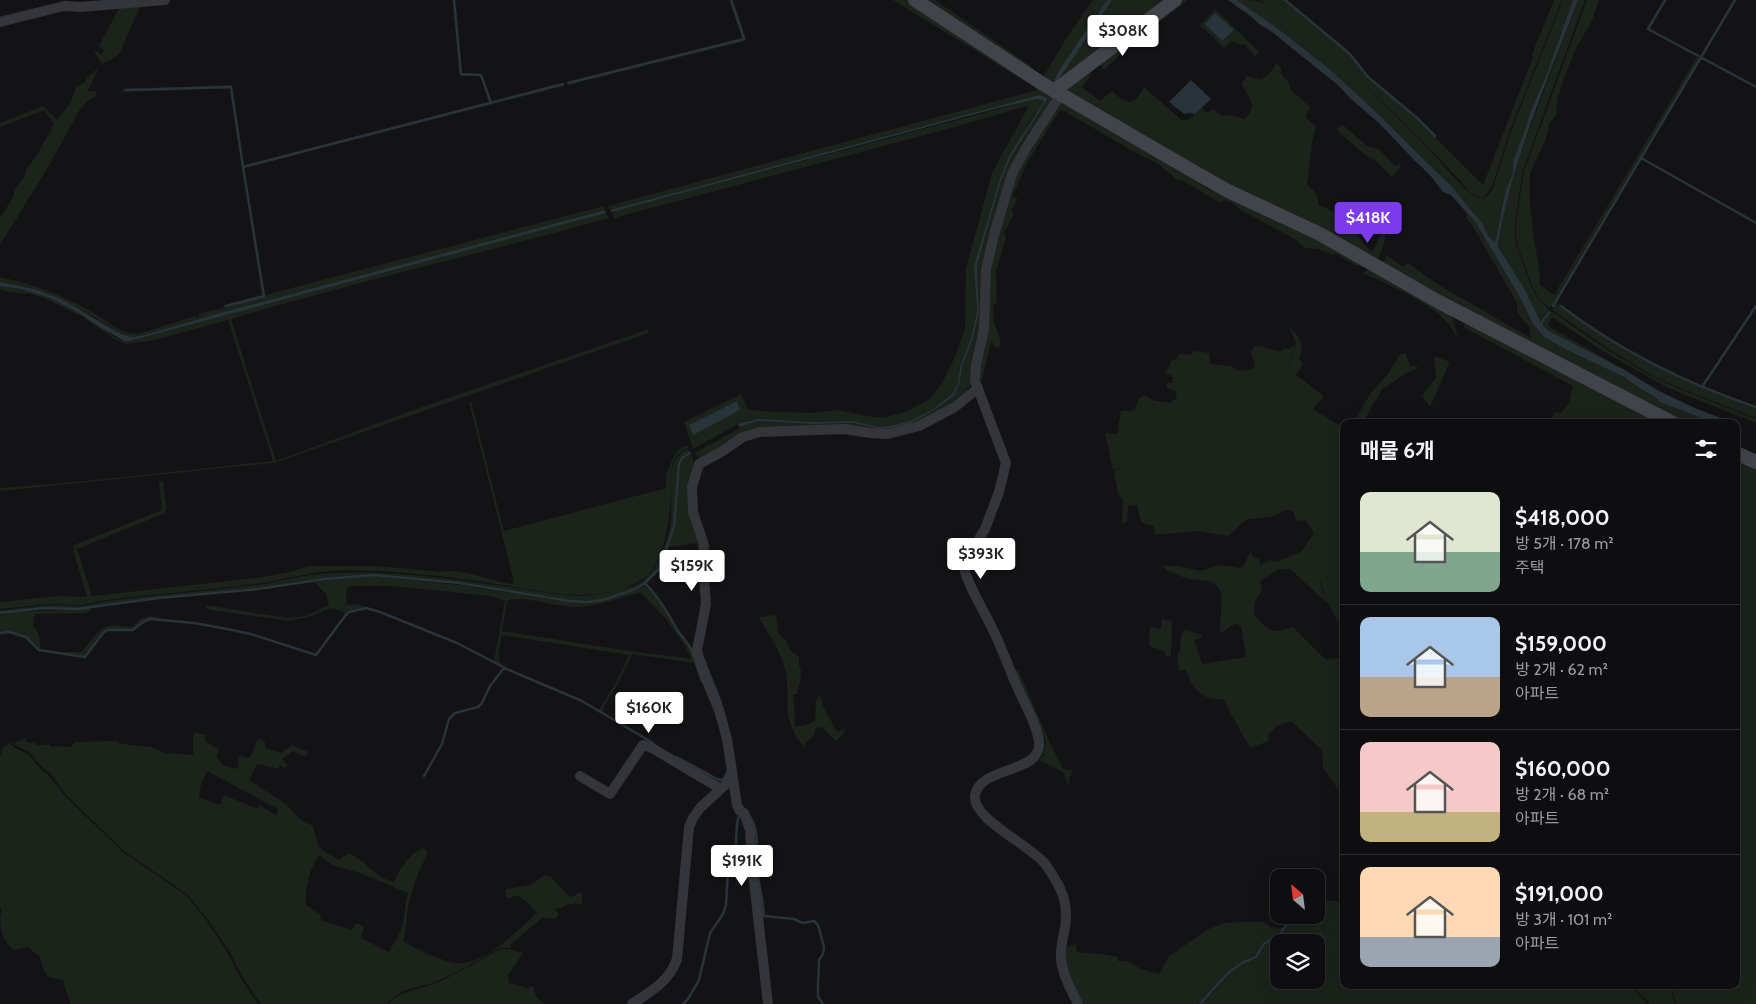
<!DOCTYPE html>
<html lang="ko">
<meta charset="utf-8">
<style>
:root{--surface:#0e0e10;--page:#1c1c1e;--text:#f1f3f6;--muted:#9b9c9f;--line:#2e2e30;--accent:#7c3aed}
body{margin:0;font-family:Cabin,"Noto Sans KR",sans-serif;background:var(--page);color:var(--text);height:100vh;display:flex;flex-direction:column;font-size:19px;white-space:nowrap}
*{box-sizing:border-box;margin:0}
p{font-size:16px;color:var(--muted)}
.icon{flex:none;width:28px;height:28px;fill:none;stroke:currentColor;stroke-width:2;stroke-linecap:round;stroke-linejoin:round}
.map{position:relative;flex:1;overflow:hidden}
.sheet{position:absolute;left:1340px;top:419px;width:400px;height:570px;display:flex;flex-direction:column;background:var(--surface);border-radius:10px;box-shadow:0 5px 20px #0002,0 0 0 1px var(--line)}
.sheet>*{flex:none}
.needle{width:32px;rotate:332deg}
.controls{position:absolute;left:1270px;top:869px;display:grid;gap:10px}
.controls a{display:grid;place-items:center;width:55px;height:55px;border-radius:10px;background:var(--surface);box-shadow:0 5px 20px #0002,0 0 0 1px var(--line);font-size:25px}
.price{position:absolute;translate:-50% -42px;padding:0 11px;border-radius:5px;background:#fff;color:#222;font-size:16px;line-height:32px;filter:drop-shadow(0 1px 2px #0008)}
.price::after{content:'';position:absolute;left:50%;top:30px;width:15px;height:11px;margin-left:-8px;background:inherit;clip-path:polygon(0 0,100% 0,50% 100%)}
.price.selected{background:var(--accent);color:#fff}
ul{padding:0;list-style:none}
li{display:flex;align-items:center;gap:15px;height:125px;padding:0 20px}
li+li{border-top:1px solid var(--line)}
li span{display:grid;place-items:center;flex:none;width:140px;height:100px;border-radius:10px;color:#555}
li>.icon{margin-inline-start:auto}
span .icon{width:60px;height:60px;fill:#fffc;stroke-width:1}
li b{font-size:21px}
h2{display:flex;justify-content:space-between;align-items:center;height:60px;padding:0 20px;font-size:21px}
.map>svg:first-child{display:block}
.green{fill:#1b231b;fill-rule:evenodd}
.water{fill:#28333a}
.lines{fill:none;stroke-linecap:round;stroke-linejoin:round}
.stream{stroke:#28333a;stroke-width:2.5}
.street{stroke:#34353a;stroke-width:10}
.secondary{stroke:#41444a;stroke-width:14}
</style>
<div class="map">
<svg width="1756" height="1004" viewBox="0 0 1756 1004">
<rect width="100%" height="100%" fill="#131315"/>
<path class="green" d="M453,0H455L462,73L482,75L491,102L563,83L564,86L244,168L265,295L604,206L605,210L220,313L144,335L132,337L121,334L94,317L34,289L0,282V277C23,282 45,288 66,299C77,304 90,310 100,317C113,325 122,334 138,334L195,316L198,317L200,313L224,308V305L262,296L230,88L123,92L122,89L232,85L244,165L489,102L480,76H461L459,74Z
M730,0H733L746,38L745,41L568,85L567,82L744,38Z
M893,0H907L1050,94L1053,99L1010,173L984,306L970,386L966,391L950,405L926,420L888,432L753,430L701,459L694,453L739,429L744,424L758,421L811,424L853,423L880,429L891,428L911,423L931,412L954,396L960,382L962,367L973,339L979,312L977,265L1001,181L1011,157L1048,98L1039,95L610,210L608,206L1037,90L1036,88Z
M923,0H935L1031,66V72Z
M1093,0H1107L1059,70L1053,83L1054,85L1112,0H1170L1059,85L1053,86L1042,79L1069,34Z
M1180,0H1188L1129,46L1104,70L1099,63Z
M1237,0C1243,0 1253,0 1259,1C1270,6 1280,16 1290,23C1340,59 1385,104 1428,148C1439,159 1466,195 1480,198C1486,200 1490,192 1493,188L1511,131L1563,0H1573L1547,73L1530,113L1526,127L1513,161V172L1505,193L1495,243L1488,235L1482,223L1453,188L1373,109L1318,60Z
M1260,0H1285L1333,39L1350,55L1367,77L1415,117L1483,185L1533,57L1532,54L1554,0H1562L1510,130L1492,187L1483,198L1474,195L1469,191C1406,120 1337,56 1260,0Z
M1578,0H1585L1523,170L1515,223V238L1517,247L1530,283L1537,297L1549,309L1540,321L1498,244L1504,210L1519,157Z
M1587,0H1599L1592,21L1576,48L1564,78L1558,98L1556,115L1549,124L1546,139L1530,173V203L1534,238L1539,268L1540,285L1554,295L1697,57L1699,59L1550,308L1538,297L1531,283L1518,247L1516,238V223L1524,171Z
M141,5L123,44C122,56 112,59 102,64L94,52L97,51L101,55L104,50L99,46L120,6Z
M1215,9L1259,52L1255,56L1244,44L1242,45L1232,41L1224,48L1200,25Z
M1276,63L1281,67V74L1288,81L1291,90L1310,107L1306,116L1307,119L1316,126C1310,145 1311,165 1307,184C1313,191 1320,195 1318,205L1340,214L1345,215L1364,244L1371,252L1376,246L1383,229C1389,239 1381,251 1377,261L1238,192L1066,90L1086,72L1092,74L1082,87L1100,101L1112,91C1127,105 1134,107 1144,87L1181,120H1188L1202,108L1207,113L1213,109L1222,116L1232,115L1244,119C1261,104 1246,98 1242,83L1247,76C1251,77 1257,80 1261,79C1267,77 1274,69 1276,63Z
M97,69V72L88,91H97L96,96L86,102L80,109L47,169L0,245V218L12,199L15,189L24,177L26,170L37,155L54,124L44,110L0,127V123L43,106L57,120L71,102L76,87L84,83L88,77Z
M1037,99L1044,101L1027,126L999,181L974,266L977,311L971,338L960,367L958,383L952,394L930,411L910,421L891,426L880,427L853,421L811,422L752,420L738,424L693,449L684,422L741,394L748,409L758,411L814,413L839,410L866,416L883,418L905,412L930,399L942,383L954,359L965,328L966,269L992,173L1028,107L1026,106L962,125L614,218L612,212Z
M1060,102L1209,189L1298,229L1365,267L1355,265L1337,254L1332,255L1318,249L1305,248L1295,239L1239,209L1232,203L1224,200L1220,203L1182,180L1179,181L1158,164L1131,150L1064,111L1060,110L1027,163L1012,197L1018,199L1011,211L1014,214L1004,232L1006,238L996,271L997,303L993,305L994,323L1000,338V346L996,348L991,341L982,380H978L990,264L1013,182L1027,155Z
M1343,125L1367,146L1379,149L1395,166L1399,164L1401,167L1392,177L1375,160L1365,155L1339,132L1337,129Z
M606,213L609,218C483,253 356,282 231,319L276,461L405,413L649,329L648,333L274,463L0,491V488L86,481L273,461L228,320L155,340L126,344L114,339L83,317L44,298L30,294L9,292L0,289V286L21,289L50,298L79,313L116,338L126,342Z
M1467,213L1476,223L1522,301L1533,324L1544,337L1567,350L1624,377L1641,389L1655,397L1660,402L1712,422H1683L1654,409L1602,383L1382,264L1387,255L1403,267L1408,263L1442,287L1531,338L1529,326L1517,313V303L1472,225L1466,218Z
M1370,269L1452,316L1458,339C1454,333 1452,327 1447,322C1430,303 1385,282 1362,273Z
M1556,302C1615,351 1684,383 1756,408V418L1684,390L1651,375L1607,348L1552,310Z
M1551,311L1606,349L1651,376L1684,391L1756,419V423L1666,387L1603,351L1552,317L1548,326L1623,369L1553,334L1547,330L1541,324Z
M1463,322L1664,422H1550L1555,412L1561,413L1569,403L1573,386L1465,328Z
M1289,327C1300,336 1305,346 1299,359L1303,364L1296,375L1324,396L1313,409L1344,428V630C1326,604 1320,586 1316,556L1321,587L1328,604L1290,569H1279L1260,581L1262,590L1255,602L1254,614C1269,632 1270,634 1293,627L1326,660L1336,658L1344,659V798L1323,768L1322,750L1292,722C1281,722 1275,727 1268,735L1269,741L1250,748L1223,699C1219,699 1213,699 1210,698C1197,695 1190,682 1186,670L1179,671L1177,656L1179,653L1182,633L1186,630L1202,635V638L1194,640L1202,664L1246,657L1241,626L1236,623L1221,633L1220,630C1220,619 1222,606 1221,595C1219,578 1203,581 1190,579C1181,577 1168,572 1162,566H1179L1200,571L1221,565L1240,568L1244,565L1250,552L1255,559L1258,558L1261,565L1270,560L1277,562L1302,551L1314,533L1315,535L1304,517L1306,520L1300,521L1296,520L1293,511L1286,510L1271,517L1249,519L1243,522L1229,536L1197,531L1155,535L1154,527L1141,522L1137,505L1128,506L1127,522L1122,524L1123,501L1118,494L1114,471L1124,466L1113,470L1105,433L1117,434L1121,411H1130L1135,409L1139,398L1144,395L1149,397L1152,400L1171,403L1176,398L1177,393L1174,390L1166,388L1167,383H1172L1173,378L1170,375L1165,373L1172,360L1176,359L1180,354L1189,355L1196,351L1209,353L1210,364L1230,366L1240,371L1253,369L1255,363L1251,353L1254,346C1263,345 1271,351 1281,351L1283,349H1290L1295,343L1286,374L1296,343Z
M1406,353L1410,366H1417V369C1402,373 1395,382 1381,390C1378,399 1377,398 1373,404C1369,410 1368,417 1363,422H1354L1370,394L1388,374L1396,360L1400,355Z
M1434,356L1450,362L1430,407L1422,395L1436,378Z
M471,401L504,531L666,488V474L668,471L673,457L678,450L687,445L688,448C682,451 677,454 674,460C670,469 671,480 671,490C670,517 666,568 638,582C596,604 549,593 504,585C447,576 389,569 331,571C306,573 281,580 256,584C206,590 156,594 106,600L83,605L50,604L0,609V602L58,596L87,597L73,550L74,545L162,510L159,481H163L166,509L165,513L77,549L92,596L256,578L290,572L309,566H376L441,572C464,567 490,582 513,584L514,582L469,402Z
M688,449L690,452L681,458L678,463L673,527L658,568L644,583L633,589L603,600L586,601L570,600L459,583L374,574L325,578L258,588L159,598L77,608H44L0,613V610L50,605L83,606L106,601C156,595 207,591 257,585C282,581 306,574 331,573C394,570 454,579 516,588C557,594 584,602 624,588C629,587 634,586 639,583C657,574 670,537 671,517C672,503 670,482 672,468C674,458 680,453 688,449Z
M691,454L693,460L702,551H699L697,543L668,547L675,528L680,464L683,459Z
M1736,457L1756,466V1004H1676L1673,994L1674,985H1736Z
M374,576L459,585L570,602C597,604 621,598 644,585L659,600L675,628L683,637L690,649L694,663L632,654L618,684L604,706L603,714L600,711L601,706L615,684L629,655L502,635L498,654L501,665L494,661L505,601L491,596L392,586H350L348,588L346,592L347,605L356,604L366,607L349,611L344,615L343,612L332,608L328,609L311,616L290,621L210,610L205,607V605L287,618L305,616L329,605L326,594L314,582L354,577ZM641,593L667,620L685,646L692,659L630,651L502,631L507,601L512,599C536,598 558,608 581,607C602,606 620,596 641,593Z
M90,608L91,610L85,613L35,614L33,627C40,633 41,640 40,649L27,637L9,631L0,632V615C30,608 60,613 90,608Z
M776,615L779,634L787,642L788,647L793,653L799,657V665L801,671V676L797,694L793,695C795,705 794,716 795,727L806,725L815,721L816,701L820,695L823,706L837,732L846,728L843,735L836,741L821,727L816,728L814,735L803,746C779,715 792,701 785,669C780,650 768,634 759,617Z
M151,616L168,619L150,618L142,621L133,629H107L102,632L84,656L58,652H81L102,628L112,625L132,627L140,619Z
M1162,619L1172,621L1171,656L1165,657V651L1149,646L1150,627L1161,629Z
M1018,670L1051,745L1063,769L1073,770L1069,779L1070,789L1063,772L1039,760L1043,756L1046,742L1015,671Z
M195,732L205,735L206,741L219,750L216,757L224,766L237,769L239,765L237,762L240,756L249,758L252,753L258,738L265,742V748L281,753L292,745L308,752L306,757L293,751L282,759L288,765L284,768L280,765L278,769L257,764L249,780L287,805L300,819L313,826C318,849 318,848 339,860L349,853C365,860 376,878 394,882C399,870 410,853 423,848L427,851V855C419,870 413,886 409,903C406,916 408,926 403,941C414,948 444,962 456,963C485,965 518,930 537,913L526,901L517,895L508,899L505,896L506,889L530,885L545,875L552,878L569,896L572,897L578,893H582V905L575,903L572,905L568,904L561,908H557L555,910L559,914L556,919L542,918L512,943L510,948H499L457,972L430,984L409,989L400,993L386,1004H261L243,978L228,949L208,920L187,894L125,852L66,795L51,774L40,765L29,752L13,744L25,738L27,743L35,742L36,745H45L49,743L50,746L71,747L75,742L116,741L119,743L129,745L152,747L165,753L193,755V739ZM207,771L278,809L277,816L259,805L258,809L224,795L220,805L199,798L201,784ZM319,855L332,865L360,873L408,893C405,903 405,912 403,922C401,934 394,942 389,952L361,938L364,927L359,924H356L352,930L321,920L320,914L306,905C305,887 309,870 319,855Z
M10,743L15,748L28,754L39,767L49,776L65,796L124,853L186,895L207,921L226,950L241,979L258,1004H70C70,995 63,989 64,980L48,977L44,971L40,957L28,947L14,950C4,943 0,930 0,918C1,912 2,911 0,906V757L3,747Z
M1316,899L1344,902V910L1340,916L1341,932L1344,935V985H1624L1633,988L1648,1004H1202L1228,975L1243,964L1257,958L1265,945L1282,934L1295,915H1316ZM1279,942H1316V980H1279Z
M1240,922H1263L1271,927L1284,928L1264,944L1255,956L1242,962L1226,973L1199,1004H1082L1066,967V947L1076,944L1077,952C1091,954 1103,953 1117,957L1118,961H1128L1141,969L1159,974L1169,956L1209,929L1224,923Z
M500,949H509L523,953L508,975L509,983L529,988L531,986L534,988L536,997L545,1004H388C400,991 415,991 430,985C454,976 477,962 500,949Z
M1627,985H1673L1672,995L1675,1004H1650L1634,987Z"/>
<path class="water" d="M1107,0H1112L1055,85L1053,83L1059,70Z
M1228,0H1237L1277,28L1328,68L1373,109L1453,188L1482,223L1488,235L1495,243L1505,193L1513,172V161L1526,127L1530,113L1547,73L1573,0H1578C1548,80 1512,159 1498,244L1499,248L1524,288L1541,323L1547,330L1623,369L1659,391L1697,409L1732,422H1712L1660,402L1655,397L1641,389L1624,377L1567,350L1544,337L1533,324L1522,301L1476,223L1451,195L1443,192L1430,175L1415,161L1380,124L1351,99L1339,86L1272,32L1259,24L1253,18Z
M1215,13L1234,30L1222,41L1205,24Z
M1191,80L1211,99L1195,114L1189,113L1184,114L1169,102Z
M1039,95L1048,98L1011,157L1001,181L977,265L979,312L973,339L962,367L960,382L954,396L931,412L911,423L891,428L880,429L853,423L811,424L758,421L740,427L738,424L758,419L811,422L853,421L880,427L890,426L910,421L930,411L952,394L958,383L960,367L971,338L977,311L974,266L999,181L1009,156L1044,101L1037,99L983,112L612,212L610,210Z
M605,210L606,213L126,342L101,328L79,313L50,298L21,289L0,286V282L34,289L61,299L121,334L132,337L144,335L220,313Z
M737,401L740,410L693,435L689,425Z"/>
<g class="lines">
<path class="stream" d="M454,0L461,74L481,75L491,103
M1285,0L1350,54L1368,77L1416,117L1435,136
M1665,0L1648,29L1756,87
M568,83L744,39L731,0
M126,90L231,87L243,167L563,84
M1641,158L1756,223
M226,306L264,296L243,167
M1553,306L1735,0
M1561,306C1621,352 1685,383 1756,407
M1541,323L1549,312
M1702,387L1756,306
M645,583C658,597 666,609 675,626C679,634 686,640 691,649
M0,613L44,608L77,609L159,598L258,589L325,579L374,575L459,583L570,601L586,602L603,600L633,590L645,583L659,569L674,527L679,464L682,458L690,453
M0,633L9,632L26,637L39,650L85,657L103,633L107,630H133L143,622L150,619L194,623L227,629L251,634L316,655L345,616L349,612L366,608L380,612L457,643L509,670L582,701L653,743
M691,649L702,681
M704,660L721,703
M677,757L717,779L722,780L725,777
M424,776L442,744L449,719L455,713L478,707L482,703L490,686L504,668
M750,817C761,833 755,851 757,870C759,885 763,900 764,916L794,919L803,923L814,921L818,925L824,947L823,954L819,960L818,984V997L823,1004
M683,1004L688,999L699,980L710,933L723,914L726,905L728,871L735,858L737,825L738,818L742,815
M1200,1004L1227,974L1242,963L1256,957L1264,944L1281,933L1293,915"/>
<path class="street" d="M0,22L64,6L80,7L165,0
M1061,94L1026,148L1012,174L994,235L986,270L984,329L976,365L975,381L1006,463L999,492L985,529L963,565C969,589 983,608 993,630C1003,650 1010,672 1020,693C1027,708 1037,725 1039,742C1043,774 978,766 975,796C972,819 1032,846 1046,865C1061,887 1069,901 1065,928C1063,938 1060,949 1061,958C1062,975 1071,989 1078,1004
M732,772L737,805L740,811L744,813L750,830L752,864L768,1004
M580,776L610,794L643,745L652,748L721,789
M632,1004C651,991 669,982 677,959L689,827L693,818L700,808L726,784L732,771L727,739L719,710L702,669L697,650L706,604L703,566L704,545L693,512L692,487L699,464L721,452L743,437L760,432L844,429L870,433L888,434L919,426L955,407L978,388"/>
<path class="secondary" d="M915,0L1043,84L1189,169L1228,191L1320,234L1439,302L1671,422
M1054,91L1175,0
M1736,453L1756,462"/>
</g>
</svg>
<div class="controls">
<a><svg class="needle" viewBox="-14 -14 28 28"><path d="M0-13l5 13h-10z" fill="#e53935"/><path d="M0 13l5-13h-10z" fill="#9b9c9f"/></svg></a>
<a><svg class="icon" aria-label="layers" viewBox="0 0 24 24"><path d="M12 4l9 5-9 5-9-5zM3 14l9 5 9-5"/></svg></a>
</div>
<b class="price" style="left:1123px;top:57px">$308K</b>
<b class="price selected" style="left:1368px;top:244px">$418K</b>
<b class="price" style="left:981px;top:580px">$393K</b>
<b class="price" style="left:692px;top:592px">$159K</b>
<b class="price" style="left:649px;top:734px">$160K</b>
<b class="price" style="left:742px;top:887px">$191K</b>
<section class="sheet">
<h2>매물 6개<svg class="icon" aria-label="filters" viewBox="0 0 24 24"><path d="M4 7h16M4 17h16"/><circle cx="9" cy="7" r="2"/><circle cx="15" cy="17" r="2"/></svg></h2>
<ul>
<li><span style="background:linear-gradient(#dfe7d0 60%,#7fa58c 0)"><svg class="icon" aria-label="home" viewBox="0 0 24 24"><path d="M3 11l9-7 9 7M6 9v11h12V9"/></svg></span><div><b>$418,000</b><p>방 5개 · 178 m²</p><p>주택</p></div></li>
<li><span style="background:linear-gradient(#a9c7e8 60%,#b9a48a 0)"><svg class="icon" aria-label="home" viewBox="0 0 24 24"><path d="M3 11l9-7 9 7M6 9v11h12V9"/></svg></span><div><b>$159,000</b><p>방 2개 · 62 m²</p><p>아파트</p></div></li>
<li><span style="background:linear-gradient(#f6c9c9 70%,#c2b280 0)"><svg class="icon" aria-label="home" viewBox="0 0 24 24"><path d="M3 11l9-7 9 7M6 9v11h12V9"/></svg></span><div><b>$160,000</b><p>방 2개 · 68 m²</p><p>아파트</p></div></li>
<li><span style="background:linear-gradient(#ffd9b3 70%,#9aa5b1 0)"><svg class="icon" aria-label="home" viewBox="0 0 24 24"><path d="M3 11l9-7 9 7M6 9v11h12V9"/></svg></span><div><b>$191,000</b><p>방 3개 · 101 m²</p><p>아파트</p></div></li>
</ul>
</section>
</div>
